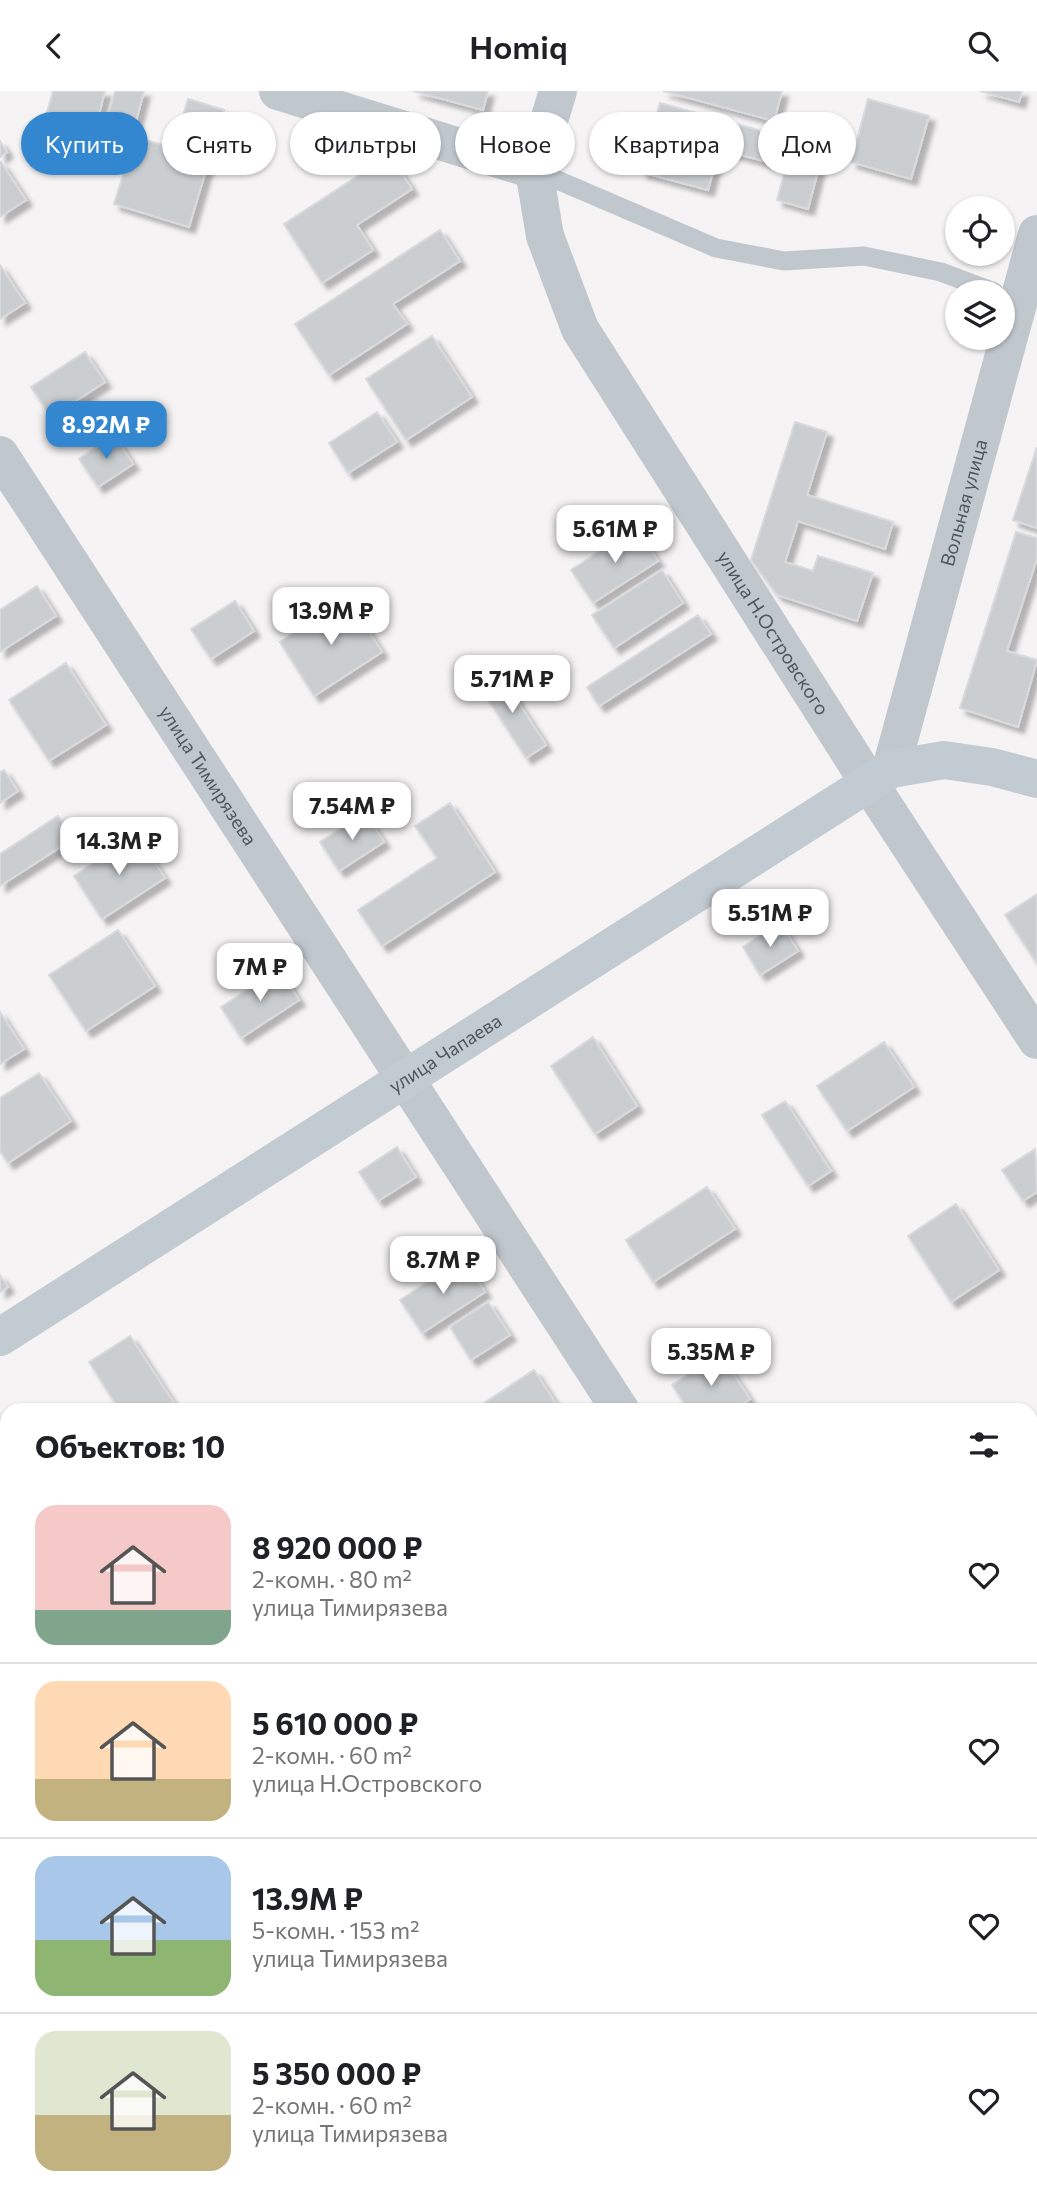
<!DOCTYPE html>
<html lang="ru">
<meta charset="utf-8">
<style>
:root{--surface:#fff;--page:#f6f6f6;--text:#202124;--muted:#757577;--line:#e0e0e0;--accent:#3287d0}
body{margin:0;font-family:Commissioner,sans-serif;background:var(--page);color:var(--text);height:100vh;display:flex;flex-direction:column;font-size:26px;white-space:nowrap}
*{box-sizing:border-box;margin:0}
p{font-size:23px;color:var(--muted)}
.icon{flex:none;width:38px;height:38px;fill:none;stroke:currentColor;stroke-width:2;stroke-linecap:round;stroke-linejoin:round}
.map{position:relative;flex:1;overflow:hidden}
.panel{position:absolute;left:0px;top:1312px;width:1038px;height:800px;display:flex;flex-direction:column;background:var(--surface);border-radius:21px 21px 0 0;box-shadow:0 2px 5px #0004}
.panel>*{flex:none}
.guide{position:absolute;left:21px;top:21px;width:996px;height:63px;display:flex;gap:14px}
.buttons{position:absolute;left:945px;top:105px;display:grid;gap:14px}
.buttons a{display:grid;place-items:center;width:70px;height:70px;border-radius:50%;background:var(--surface);box-shadow:0 2px 5px #0004;font-size:35px}
.price{position:absolute;translate:-50% -60px;padding:0 16px;border-radius:14px;background:#fff;color:#222;font-size:23px;line-height:46px;filter:drop-shadow(0 2px 4px #0008)}
.price::after{content:'';position:absolute;left:50%;top:42px;width:21px;height:16px;margin-left:-10px;background:inherit;clip-path:polygon(0 0,100% 0,50% 100%)}
.price.selected{background:var(--accent);color:#fff}
ul{padding:0;list-style:none}
li{display:flex;align-items:center;gap:21px;height:175px;padding:0 35px}
li+li{border-top:2px solid var(--line)}
li span{display:grid;place-items:center;flex:none;width:196px;height:140px;border-radius:21px;color:#555}
li>.icon{margin-inline-start:auto}
span .icon{width:84px;height:84px;fill:#fffc;stroke-width:1}
li b{font-size:30px}
h2{display:flex;justify-content:space-between;align-items:center;height:84px;padding:0 35px;font-size:30px}
.chip{padding:0 24px;border-radius:32px;background:var(--surface);box-shadow:0 2px 5px #0004;font-size:24px;line-height:63px}
.chip.selected{background:var(--accent);color:#fff}
header{display:flex;justify-content:space-between;align-items:center;height:91px;padding:0 35px;background:var(--surface);font-size:32px;font-weight:600}
.map>svg:first-child{display:block}
.building{fill:#caced1;stroke:#d8dadd;stroke-width:2;filter:url(#shadow)}
.lines{fill:none;stroke-linecap:round;stroke-linejoin:round}
.lane{stroke:#c1c8cd;stroke-width:19}
.street{stroke:#c1c8cd;stroke-width:38}
.secondary{stroke:#c1cbd1;stroke-width:38}
.labels{text-anchor:middle;stroke-width:6;stroke-linejoin:round;paint-order:stroke}
.street-label{font-size:19px;fill:#4d585e;stroke:#fff}
</style>
<header><svg class="icon" aria-label="back" viewBox="0 0 24 24"><path d="M15 5l-7 7 7 7"/></svg>Homiq<svg class="icon" aria-label="search" viewBox="0 0 24 24"><circle cx="10" cy="10" r="6"/><path d="M15 15l6 6"/></svg></header>
<div class="map">
<svg width="1037" height="2111" viewBox="0 0 1037 2111">
<defs>
<filter id="shadow"><feDropShadow dx="6" dy="6" stdDeviation="2" flood-color="#0004"/></filter>
</defs>
<rect width="100%" height="100%" fill="#f5f3f3"/>
<path class="building" d="M53,0H105L96,35L47,21Z
M115,0H144L131,49L103,41Z
M413,0H488L483,19Z
M663,0H782L774,30Z
M980,0H1022L1019,11Z
M188,8L224,19L189,136L114,113L135,46L173,57Z
M868,8L929,25L911,88L851,71Z
M660,12L824,57L808,118L777,109L786,76L719,58L708,99L641,81Z
M0,50L7,61L0,66Z
M390,64L412,98L357,134L373,159L322,192L284,133Z
M1,71L26,109L0,126V72Z
M440,139L460,170L393,213L407,233L329,284L295,233Z
M0,174L25,212L0,228Z
M432,245L472,306L406,349L366,288Z
M85,261L105,291L51,326L31,296Z
M377,321L397,351L348,382L329,352Z
M795,331L827,341L807,404L893,431L885,458L798,430L785,471L813,480L818,465L873,482L857,530L777,504L751,469Z
M114,344L133,373L98,396L79,368Z
M1037,356V437L1013,429Z
M636,436L658,470L593,512L571,479Z
M1016,441L1037,447V467L1007,560L1037,569L1018,636L960,617Z
M662,479L683,512L614,557L592,524Z
M37,495L56,525L0,561V519Z
M347,507L382,561L314,605L280,551Z
M235,510L254,540L211,568L191,538Z
M698,524L711,543L599,615L587,596Z
M66,572L106,634L49,670L9,609Z
M498,580L546,654L526,667L478,593Z
M4,679L18,700L0,712V681Z
M450,712L495,781L382,855L358,819L437,767L415,735Z
M365,722L384,751L339,780L320,751Z
M58,725L73,748L0,795V763Z
M136,744L165,787L102,828L74,785Z
M1037,803V873L1005,824Z
M780,831L798,860L760,884L743,856Z
M118,839L155,895L86,940L49,884Z
M279,878L299,909L241,947L221,916Z
M0,921L24,958L0,973Z
M593,946L637,1015L595,1043L551,975Z
M884,951L914,996L847,1040L817,995Z
M39,982L71,1030L8,1072L0,1060V1007Z
M785,1010L831,1080L808,1095L762,1024Z
M397,1056L416,1086L378,1110L359,1081Z
M1035,1058L1037,1101L1023,1110L1002,1079Z
M707,1096L735,1138L653,1191L626,1149Z
M956,1113L999,1179L951,1211L908,1145Z
M464,1167L485,1201L422,1242L400,1209Z
M0,1184L8,1196L0,1201Z
M488,1211L510,1244L471,1269L450,1236Z
M130,1245L179,1320H120L89,1271Z
M720,1263L750,1308L732,1320H689L672,1294Z
M534,1279L556,1313L546,1320H472Z
M0,1473L7,1484V1506L0,1510Z
M1037,1660V1730L1031,1734V1664Z
M7,1735V1762L0,1751V1739Z
M7,1968V2001L5,2003L0,1995V1972Z
M28,2105H69L73,2111H19Z
M80,2105H111L115,2111H84Z
M292,2105H350L342,2111H295Z"/>
<g class="lines">
<path class="lane" d="M534,79L716,157L784,170L864,165L941,181L994,201"/>
<g class="street">
<path d="M278,0L534,79"/>
<path id="s1" d="M558,0L534,79L545,145L580,238L869,692L1037,949"/>
<path id="s2" d="M0,364L621,1320"/>
<path id="s3" d="M891,678L1037,143"/>
<path d="M0,1369L7,1380"/>
<path d="M1031,1945L1037,1954"/>
<path d="M479,2105L483,2111"/>
</g>
<path class="secondary" id="s4" d="M0,1246L891,678L944,669L992,676L1037,688"/>
</g>
<g class="labels">
<g class="street-label">
<text dy="7" stroke="none"><textPath href="#s3" startOffset="276">Вольная улица</textPath></text>
<text dy="7" stroke="none"><textPath href="#s1" startOffset="609">улица Н.Островского</textPath></text>
<text dy="7" stroke="none"><textPath href="#s2" startOffset="382">улица Тимирязева</textPath></text>
<text dy="7" stroke="none"><textPath href="#s4" startOffset="528">улица Чапаева</textPath></text>
</g>
</g>
</svg>
<div class="buttons">
<a><svg class="icon" aria-label="locate" viewBox="0 0 24 24"><circle cx="12" cy="12" r="6"/><path d="M12 2v4M12 18v4M2 12h4M18 12h4"/></svg></a>
<a><svg class="icon" aria-label="layers" viewBox="0 0 24 24"><path d="M12 4l9 5-9 5-9-5zM3 14l9 5 9-5"/></svg></a>
</div>
<b class="price selected" style="left:106px;top:370px">8.92M ₽</b>
<b class="price" style="left:615px;top:474px">5.61M ₽</b>
<b class="price" style="left:331px;top:556px">13.9M ₽</b>
<b class="price" style="left:512px;top:624px">5.71M ₽</b>
<b class="price" style="left:352px;top:751px">7.54M ₽</b>
<b class="price" style="left:119px;top:786px">14.3M ₽</b>
<b class="price" style="left:770px;top:858px">5.51M ₽</b>
<b class="price" style="left:260px;top:912px">7M ₽</b>
<b class="price" style="left:443px;top:1205px">8.7M ₽</b>
<b class="price" style="left:711px;top:1297px">5.35M ₽</b>
<div class="guide">
<a class="chip selected">Купить</a>
<a class="chip">Снять</a>
<a class="chip">Фильтры</a>
<a class="chip">Новое</a>
<a class="chip">Квартира</a>
<a class="chip">Дом</a>
</div>
<section class="panel">
<h2>Объектов: 10<svg class="icon" aria-label="filters" viewBox="0 0 24 24"><path d="M4 7h16M4 17h16"/><circle cx="9" cy="7" r="2"/><circle cx="15" cy="17" r="2"/></svg></h2>
<ul>
<li><span style="background:linear-gradient(#f6c9c9 75%,#7fa58c 0)"><svg class="icon" aria-label="home" viewBox="0 0 24 24"><path d="M3 11l9-7 9 7M6 9v11h12V9"/></svg></span><div><b>8 920 000 ₽</b><p>2-комн. · 80 m²</p><p>улица Тимирязева</p></div><svg class="icon" aria-label="heart" viewBox="0 0 24 24"><path d="M12 20l-8-8c-3-5 5-10 8-4 3-6 11-1 8 4z"/></svg></li>
<li><span style="background:linear-gradient(#ffd9b3 70%,#c2b280 0)"><svg class="icon" aria-label="home" viewBox="0 0 24 24"><path d="M3 11l9-7 9 7M6 9v11h12V9"/></svg></span><div><b>5 610 000 ₽</b><p>2-комн. · 60 m²</p><p>улица Н.Островского</p></div><svg class="icon" aria-label="heart" viewBox="0 0 24 24"><path d="M12 20l-8-8c-3-5 5-10 8-4 3-6 11-1 8 4z"/></svg></li>
<li><span style="background:linear-gradient(#a9c7e8 60%,#8fb573 0)"><svg class="icon" aria-label="home" viewBox="0 0 24 24"><path d="M3 11l9-7 9 7M6 9v11h12V9"/></svg></span><div><b>13.9M ₽</b><p>5-комн. · 153 m²</p><p>улица Тимирязева</p></div><svg class="icon" aria-label="heart" viewBox="0 0 24 24"><path d="M12 20l-8-8c-3-5 5-10 8-4 3-6 11-1 8 4z"/></svg></li>
<li><span style="background:linear-gradient(#dfe7d0 60%,#c2b280 0)"><svg class="icon" aria-label="home" viewBox="0 0 24 24"><path d="M3 11l9-7 9 7M6 9v11h12V9"/></svg></span><div><b>5 350 000 ₽</b><p>2-комн. · 60 m²</p><p>улица Тимирязева</p></div><svg class="icon" aria-label="heart" viewBox="0 0 24 24"><path d="M12 20l-8-8c-3-5 5-10 8-4 3-6 11-1 8 4z"/></svg></li>
</ul>
</section>
</div>
